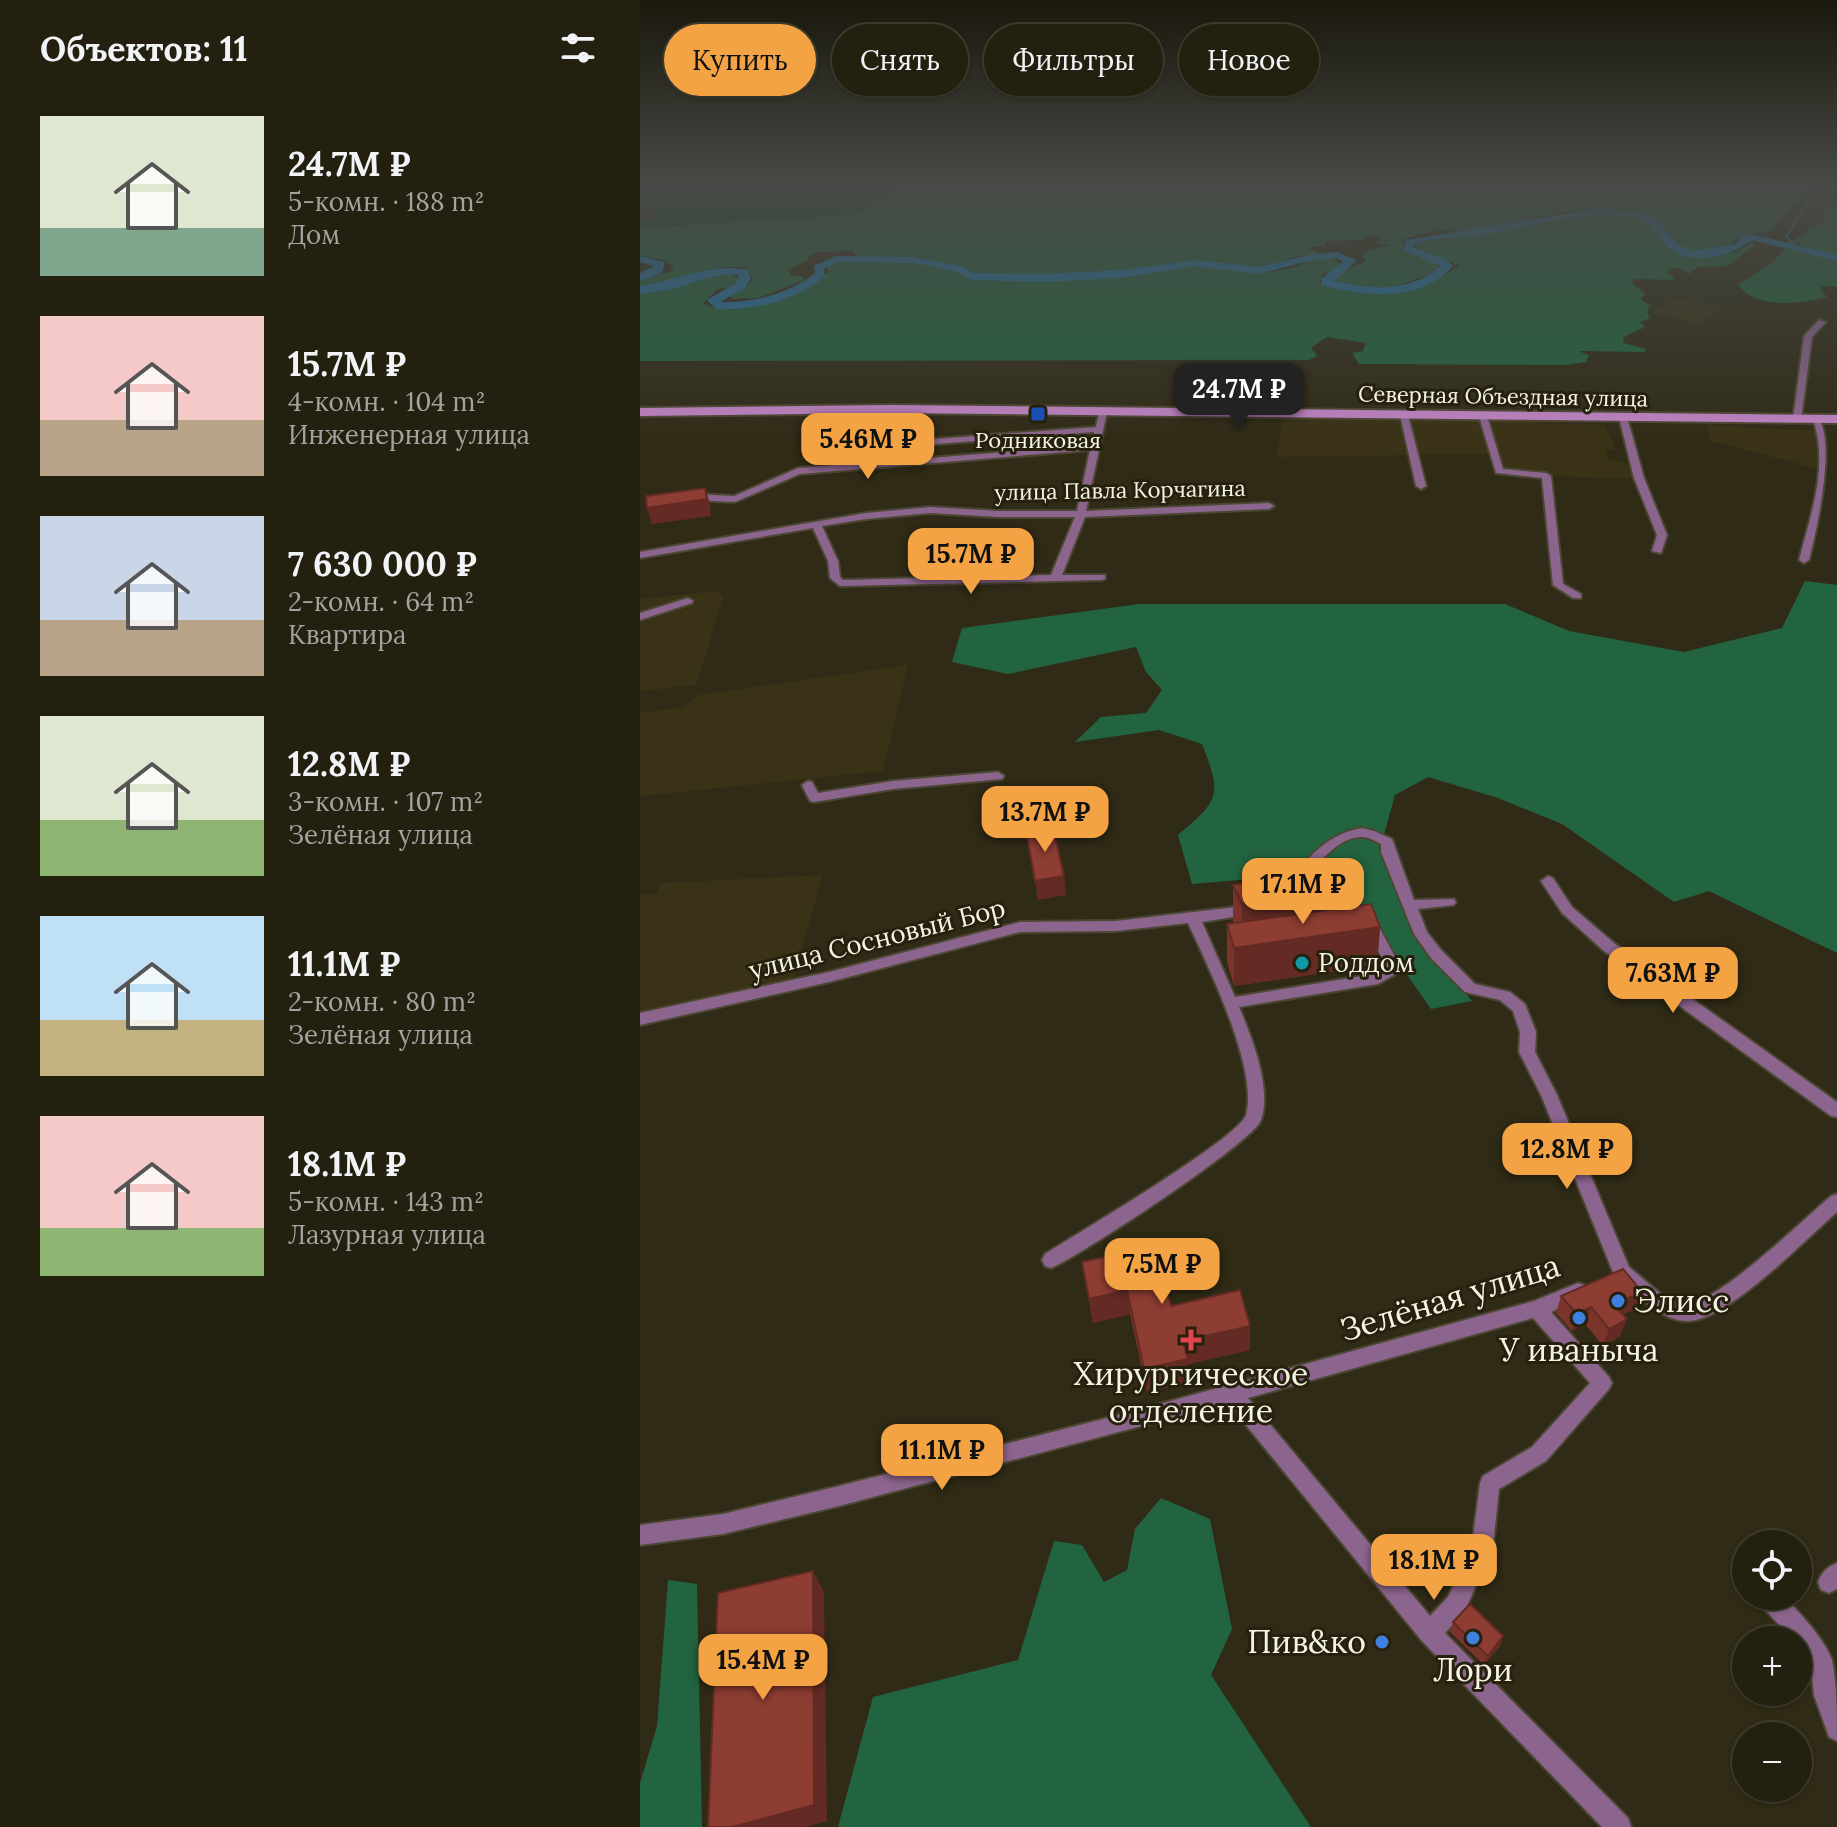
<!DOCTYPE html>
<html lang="ru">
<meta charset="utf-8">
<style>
:root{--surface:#242010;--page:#2c2819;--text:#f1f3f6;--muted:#a3a39f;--line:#413e30;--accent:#f4a344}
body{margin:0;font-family:Lora,serif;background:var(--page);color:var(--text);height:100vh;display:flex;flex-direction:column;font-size:30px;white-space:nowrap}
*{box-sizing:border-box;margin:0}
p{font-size:26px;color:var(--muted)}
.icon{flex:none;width:44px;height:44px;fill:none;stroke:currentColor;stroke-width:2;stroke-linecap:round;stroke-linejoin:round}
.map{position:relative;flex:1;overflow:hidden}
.drawer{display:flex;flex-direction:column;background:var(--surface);width:640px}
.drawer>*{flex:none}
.banner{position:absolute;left:24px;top:24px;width:760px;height:72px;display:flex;gap:16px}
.fabs{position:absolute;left:1092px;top:1530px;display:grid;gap:16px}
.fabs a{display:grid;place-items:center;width:80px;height:80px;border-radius:50%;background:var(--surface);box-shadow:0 2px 6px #0004,0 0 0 2px var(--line);font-size:40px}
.price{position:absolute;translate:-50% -68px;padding:0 18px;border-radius:16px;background:var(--accent);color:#111;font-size:26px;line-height:52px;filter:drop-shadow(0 2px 4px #0008)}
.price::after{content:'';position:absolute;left:50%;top:48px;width:24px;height:18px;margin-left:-12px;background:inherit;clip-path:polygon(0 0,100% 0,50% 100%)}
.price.active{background:#222;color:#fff}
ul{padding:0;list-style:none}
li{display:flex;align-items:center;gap:24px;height:200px;padding:0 40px}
li span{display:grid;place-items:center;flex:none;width:224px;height:160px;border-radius:0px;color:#555}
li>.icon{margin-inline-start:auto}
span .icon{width:96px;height:96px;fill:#fffc;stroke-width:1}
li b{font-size:34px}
h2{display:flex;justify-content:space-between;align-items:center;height:96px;padding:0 40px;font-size:34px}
.pill{padding:0 28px;border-radius:36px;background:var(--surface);box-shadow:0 2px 6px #0004,0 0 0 2px var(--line);font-size:28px;line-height:72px}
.pill.active{background:var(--accent);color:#111}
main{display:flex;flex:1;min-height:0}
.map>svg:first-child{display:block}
.built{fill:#3a3216}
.green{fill:#004a26}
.forest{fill:#22643f}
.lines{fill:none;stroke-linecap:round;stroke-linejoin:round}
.stream{stroke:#1f77ab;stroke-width:2}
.river{fill:#1f77ab;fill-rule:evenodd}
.street-casing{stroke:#4c4733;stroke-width:4}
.secondary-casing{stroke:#4c4733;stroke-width:4}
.street{fill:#8c658e;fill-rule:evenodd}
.secondary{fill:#c485c7;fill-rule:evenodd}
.wall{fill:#7a342c}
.shaded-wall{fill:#632b24}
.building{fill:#8e3d33;stroke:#632b24;stroke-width:2}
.transit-dot{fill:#1a4fb4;stroke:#26210c;stroke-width:3}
.culture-dot{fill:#0f9aa8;stroke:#26210c;stroke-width:3}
.shop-dot{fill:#3f7fe0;stroke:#26210c;stroke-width:3}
.health-dot{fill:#e0444e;stroke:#26210c;stroke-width:3}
.labels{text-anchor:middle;stroke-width:6;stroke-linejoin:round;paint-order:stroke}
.far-street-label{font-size:22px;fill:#f6f3e6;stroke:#26210c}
.far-poi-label{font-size:22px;fill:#f6f3e6;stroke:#26210c}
.street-label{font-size:26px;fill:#f6f3e6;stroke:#26210c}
.poi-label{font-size:26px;fill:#f6f3e6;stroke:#26210c;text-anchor:start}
.near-street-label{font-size:32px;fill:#f6f3e6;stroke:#26210c}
.near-poi-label{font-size:32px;fill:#f6f3e6;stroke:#26210c}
</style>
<main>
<section class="drawer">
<h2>Объектов: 11<svg class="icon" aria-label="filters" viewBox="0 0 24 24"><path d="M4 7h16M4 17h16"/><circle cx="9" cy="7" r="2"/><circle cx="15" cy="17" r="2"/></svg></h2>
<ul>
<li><span style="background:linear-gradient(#dfe7d0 70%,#7fa58c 0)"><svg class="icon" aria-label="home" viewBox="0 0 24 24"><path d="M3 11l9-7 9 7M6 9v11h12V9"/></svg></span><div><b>24.7M ₽</b><p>5-комн. · 188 m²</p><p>Дом</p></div></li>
<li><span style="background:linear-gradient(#f6c9c9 65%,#b9a48a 0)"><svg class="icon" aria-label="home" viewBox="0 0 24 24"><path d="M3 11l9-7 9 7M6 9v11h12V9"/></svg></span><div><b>15.7M ₽</b><p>4-комн. · 104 m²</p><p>Инженерная улица</p></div></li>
<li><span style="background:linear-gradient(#c9d6e8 65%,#b9a48a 0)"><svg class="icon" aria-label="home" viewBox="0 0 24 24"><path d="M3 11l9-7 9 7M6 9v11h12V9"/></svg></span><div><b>7 630 000 ₽</b><p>2-комн. · 64 m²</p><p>Квартира</p></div></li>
<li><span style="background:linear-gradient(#dfe7d0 65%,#8fb573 0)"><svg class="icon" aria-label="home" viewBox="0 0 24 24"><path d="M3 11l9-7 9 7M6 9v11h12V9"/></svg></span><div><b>12.8M ₽</b><p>3-комн. · 107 m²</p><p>Зелёная улица</p></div></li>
<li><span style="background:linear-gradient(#bfe0f5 65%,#c2b280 0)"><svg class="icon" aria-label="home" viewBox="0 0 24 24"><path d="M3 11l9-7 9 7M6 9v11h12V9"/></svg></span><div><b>11.1M ₽</b><p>2-комн. · 80 m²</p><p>Зелёная улица</p></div></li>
<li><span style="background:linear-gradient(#f6c9c9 70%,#8fb573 0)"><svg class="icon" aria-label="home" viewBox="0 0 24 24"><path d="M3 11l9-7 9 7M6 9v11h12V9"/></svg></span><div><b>18.1M ₽</b><p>5-комн. · 143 m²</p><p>Лазурная улица</p></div></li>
</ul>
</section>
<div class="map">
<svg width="1197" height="1827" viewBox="0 0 1197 1827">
<rect width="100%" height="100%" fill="#302b16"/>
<path class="built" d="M1035,298L1081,308L1059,324L1013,313Z
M642,419L894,421L896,423L964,425L976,450H965L969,459L989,464L993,475L988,479L856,474L850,454L637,457Z
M1067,425L1181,431L1183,470L1070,441Z
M76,591L84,596L56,685L0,691V599Z
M268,665L243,771L0,796V713L44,707L59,695Z
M183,875L152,983L0,1014V895L17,894L20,883Z"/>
<path class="green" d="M0,188H254L215,215L0,228V219L15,218L19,211L0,207Z"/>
<path class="forest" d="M254,188H1170C1160,205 1141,212 1133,230L1098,236L1092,245L1071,251L1044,250L1019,222L986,211L936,210L827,231H793L764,239L762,246L776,255L795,262L798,267L794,272L748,290L693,282V279L708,268L726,262L722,255L728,251L750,245L737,243L741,237L731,235L721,240L686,241L685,246L668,248L682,254L655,257L616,269L562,261L499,271L406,277L343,275L279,257L222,258L213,254V251L174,252L175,254L167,256L170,259L148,270L151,275L163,277L164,280L118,298L92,299L90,295L109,284L113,277L106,268C67,261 38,287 0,286V280L30,272L34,267L24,260L0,256V228L215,215Z
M1197,202V257L1151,242L1168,232V228L1186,223L1180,215Z
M958,213C975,215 992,215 1007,222C1017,227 1022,242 1031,249C1048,262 1100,258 1112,240L1115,245L1088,266L1059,267L1048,274L1041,268H1031L1027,272L1035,280L996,279L991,282L1005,294L1001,299L1010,306L1007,311L1010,318L1000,322L1005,327L983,337L984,343L1006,349L1005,352L938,351L949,355L946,362L927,365L719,364L712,353L723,351L726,343L687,337L671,348L677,356L669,360L0,361V292C12,291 27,290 39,287C59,280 78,263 99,279L92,287L78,289L63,303C96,322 163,295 189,272L186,265C211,256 292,261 316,271C336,280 340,284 363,277L466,278L558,264L619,274L656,267L673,259L693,258L699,263L697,268L682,275L679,284C740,296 765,299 820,266L774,246C798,229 832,236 860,232C893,227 924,215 958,213Z
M1147,246L1197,260V287L1180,285L1181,290L1187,297C1162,304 1115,309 1098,285L1133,262Z
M1165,581L1197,585V953L1069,891L1034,902L922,824L858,798L788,777L755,795L741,845L769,923L832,1001L791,1009L747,946L689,924L674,901L635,877L552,884L538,835C580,800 582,795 562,744L519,730L435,742L461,717L506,713L522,690L506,672L496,647L368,674L312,662L322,628L499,604H865L929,631L1044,652L1142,628Z
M521,1498L570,1519L592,1629L571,1675L671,1827H198L233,1697L378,1660L414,1541L442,1545L464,1582L487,1570L495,1529Z
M28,1580L57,1584L62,1827H0V1783L17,1726Z"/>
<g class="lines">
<path class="stream" d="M1155,246L1146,237L1176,188"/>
<path class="river" d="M963,208L1009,215L1020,223L1038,244L1052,251L1096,244L1101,236L1111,234L1197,255V261L1111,240C1094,256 1053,266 1031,250C1018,239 1013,222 995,218C947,208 901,226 854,233C828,238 800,236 774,244L773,247L806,259L813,266C778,304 726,296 681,285V279L703,261L696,258L669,261L619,274L555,266L482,278L403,282L332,280L314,271L274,263L198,262L184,269L185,276C155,301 114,311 76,309L67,300L96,283L99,275C75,272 56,283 33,289C22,291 11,292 0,294V286C36,281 72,262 108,270L111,278L105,288L80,302C113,303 149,294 175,273L174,266L196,256L274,257L321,266L334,273L403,274L482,270L555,260L619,267L669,255L697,252L717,260L694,281C731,290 770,293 800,266L763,250L766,240Z
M0,256L25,262L22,273L0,281V273L14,266L0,262Z"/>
<defs>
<path id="street" d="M1179,320L1186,322L1172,337L1161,419L1157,422L1153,419L1164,336Z
M463,409L467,412L446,511L629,503L634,506L629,509L445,517L422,575H465V579L461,580L200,586L190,578L188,561L173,528L0,558V552L226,513L290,507L359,511H437L450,450L160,474L95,502L52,500L47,497L52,494L94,496L158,468L243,461L250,445L254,442L456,427L459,412ZM454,432L452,445L252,461L257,447ZM290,513L359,517H435L411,575L203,580L200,577L198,561L182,526L226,519Z
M764,412L768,415L786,486L781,489L776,486L760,415Z
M843,413L847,416L863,469L906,473L911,476L923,584L941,594V598H933L913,585L902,478L856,473L839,416Z
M983,414L987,417L1004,478L1027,535L1021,553L1012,551L1017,535L994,478L979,417Z
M1177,416C1197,439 1177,529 1169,560L1164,563L1159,560C1171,514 1189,466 1173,419Z
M48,598L53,601L52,603L0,620V613Z
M358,772L364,776L362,779L253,789L174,802L170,801L162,785L168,781L172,782L178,793L253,781Z
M722,828L734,831L752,839L774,900L814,899L816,902L814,905L778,909L787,932L801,950L835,984L870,992L885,1004L896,1032L895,1052L917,1095L989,1267C1005,1279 1023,1301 1044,1304C1073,1308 1166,1217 1191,1196L1197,1194V1212C1166,1239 1089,1319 1049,1321C1033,1322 1016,1311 1004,1301C994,1293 979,1284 973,1272L901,1095L879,1052L880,1032L873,1011L860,1000L825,992L791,958L774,934L741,852V844C735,841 729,837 723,837C696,835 668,874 658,895L665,906L663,909H653L644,895C660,863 685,834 722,828Z
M908,876L913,878L932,907L974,943L1197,1102V1117L1191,1116L964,951L922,913L901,881Z
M613,905L620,910L618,913L562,922L595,997L734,974L746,966L728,932L723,928L730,923L738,925L761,968L759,972L738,984L599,1007C612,1038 632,1088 621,1120C615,1141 437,1258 411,1268L405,1266L402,1260L405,1254C435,1235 599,1138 606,1115C619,1070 568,966 548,923L476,931L380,932L189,982L0,1025V1013L189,972L380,922L476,921Z
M938,1283L944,1285L947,1291L944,1297L911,1312L969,1377L972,1383L969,1389L906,1461L859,1489L853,1546L824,1613L805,1633L988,1818L991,1827H962L782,1641L588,1403L199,1506L83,1534L0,1545V1525L83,1514L199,1486L487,1413L894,1301ZM893,1318L950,1383L892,1447L843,1476L840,1483L832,1545L808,1597L790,1616L608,1398Z
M1197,1563V1589L1189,1593L1181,1590L1178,1582C1182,1572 1187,1567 1197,1563Z
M1117,1596H1143C1159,1612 1184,1638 1192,1660C1197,1684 1197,1715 1197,1741L1189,1737L1174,1695L1171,1667L1158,1647V1640H1153L1120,1604Z"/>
<path id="secondary" d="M251,405L1197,415V423L251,413L0,416V408Z"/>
</defs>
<use href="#street" class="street-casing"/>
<use href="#secondary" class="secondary-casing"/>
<use href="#street" class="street"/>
<use href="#secondary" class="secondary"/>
</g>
<path class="wall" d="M593,885L654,914L740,927L737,965L594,986L587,962V924L593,923Z
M442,1262L531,1306L610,1326V1350L548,1364L549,1382L507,1392L490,1314L453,1323Z
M1003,1293L996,1309L983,1314L980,1336L963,1346L945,1324L932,1331L916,1313L921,1296Z
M813,1622L860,1646L844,1665L810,1632Z"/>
<path class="shaded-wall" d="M65,488L70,504L71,516L12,524L7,508Z
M424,876L426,895L398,900L395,881Z
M655,894L654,931L602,942V904Z
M740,927L737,965L594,986V948Z
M487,1290L490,1314L453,1323L449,1299Z
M1003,1293L996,1309L967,1320L973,1303Z
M951,1307L945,1324L932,1331L937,1314Z
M987,1319L980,1336L963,1346L969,1329Z
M610,1326V1350L548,1364L549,1382L507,1392L504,1369L543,1341Z
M173,1571L184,1592L187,1821L166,1827H92Z
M863,1636L860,1646L844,1665L848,1656Z"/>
<path class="building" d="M65,488L67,499L7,508L6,496Z
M413,827L424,876L395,881L386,831Z
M647,877L655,894L602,904L593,885Z
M731,904L740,927L594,948L587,924Z
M516,1246L531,1306L600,1290L610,1326L543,1341L548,1359L504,1369L487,1290L449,1299L442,1262Z
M983,1269L1003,1293L973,1303L987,1319L969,1329L951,1307L937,1314L921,1296Z
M173,1571L174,1805L92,1827H68L78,1593Z
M830,1604L863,1636L848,1656L813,1622Z"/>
<linearGradient id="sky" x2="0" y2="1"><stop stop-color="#1a180c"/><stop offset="0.42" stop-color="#484a47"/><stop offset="1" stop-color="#484a47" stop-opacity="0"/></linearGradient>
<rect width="1197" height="444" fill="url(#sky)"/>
<rect class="transit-dot" x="390" y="406" width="16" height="16" rx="4"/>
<circle class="culture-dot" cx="662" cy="963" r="8"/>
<g class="shop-dot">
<circle cx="978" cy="1301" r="8"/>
<circle cx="939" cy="1318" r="8"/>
<circle cx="833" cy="1638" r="8"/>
<circle cx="742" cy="1642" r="8"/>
</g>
<path class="health-dot" d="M547 1328h8v8h8v8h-8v8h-8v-8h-8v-8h8z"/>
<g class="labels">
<g class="far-street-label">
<text transform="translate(863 396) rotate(1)" y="8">Северная Объездная улица</text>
<text transform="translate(480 490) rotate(-1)" y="8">улица Павла Корчагина</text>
</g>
<g class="far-poi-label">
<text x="398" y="448">Родниковая</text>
</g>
<g class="street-label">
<text transform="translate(237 939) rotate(-14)" y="9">улица Сосновый Бор</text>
</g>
<g class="poi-label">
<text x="678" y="972">Роддом</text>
</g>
<g class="near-street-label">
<text transform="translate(810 1298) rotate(-17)" y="11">Зелёная улица</text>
</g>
<g class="near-poi-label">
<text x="994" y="1312" text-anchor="start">Элисс</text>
<text x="939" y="1361">У иваныча</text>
<text x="551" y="1385">Хирургическое<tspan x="551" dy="37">отделение</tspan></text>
<text x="726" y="1653" text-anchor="end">Пив&amp;ко</text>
<text x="833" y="1681">Лори</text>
</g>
</g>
</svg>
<div class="fabs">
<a><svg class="icon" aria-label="locate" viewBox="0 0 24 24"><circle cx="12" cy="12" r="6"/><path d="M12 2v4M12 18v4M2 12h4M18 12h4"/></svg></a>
<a>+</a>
<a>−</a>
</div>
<b class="price active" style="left:599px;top:431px">24.7M ₽</b>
<b class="price" style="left:228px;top:481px">5.46M ₽</b>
<b class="price" style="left:331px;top:596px">15.7M ₽</b>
<b class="price" style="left:405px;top:854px">13.7M ₽</b>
<b class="price" style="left:663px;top:926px">17.1M ₽</b>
<b class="price" style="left:1033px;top:1015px">7.63M ₽</b>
<b class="price" style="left:927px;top:1191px">12.8M ₽</b>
<b class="price" style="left:522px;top:1306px">7.5M ₽</b>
<b class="price" style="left:302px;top:1492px">11.1M ₽</b>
<b class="price" style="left:794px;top:1602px">18.1M ₽</b>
<b class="price" style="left:123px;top:1702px">15.4M ₽</b>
<div class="banner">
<a class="pill active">Купить</a>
<a class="pill">Снять</a>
<a class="pill">Фильтры</a>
<a class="pill">Новое</a>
</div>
</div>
</main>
